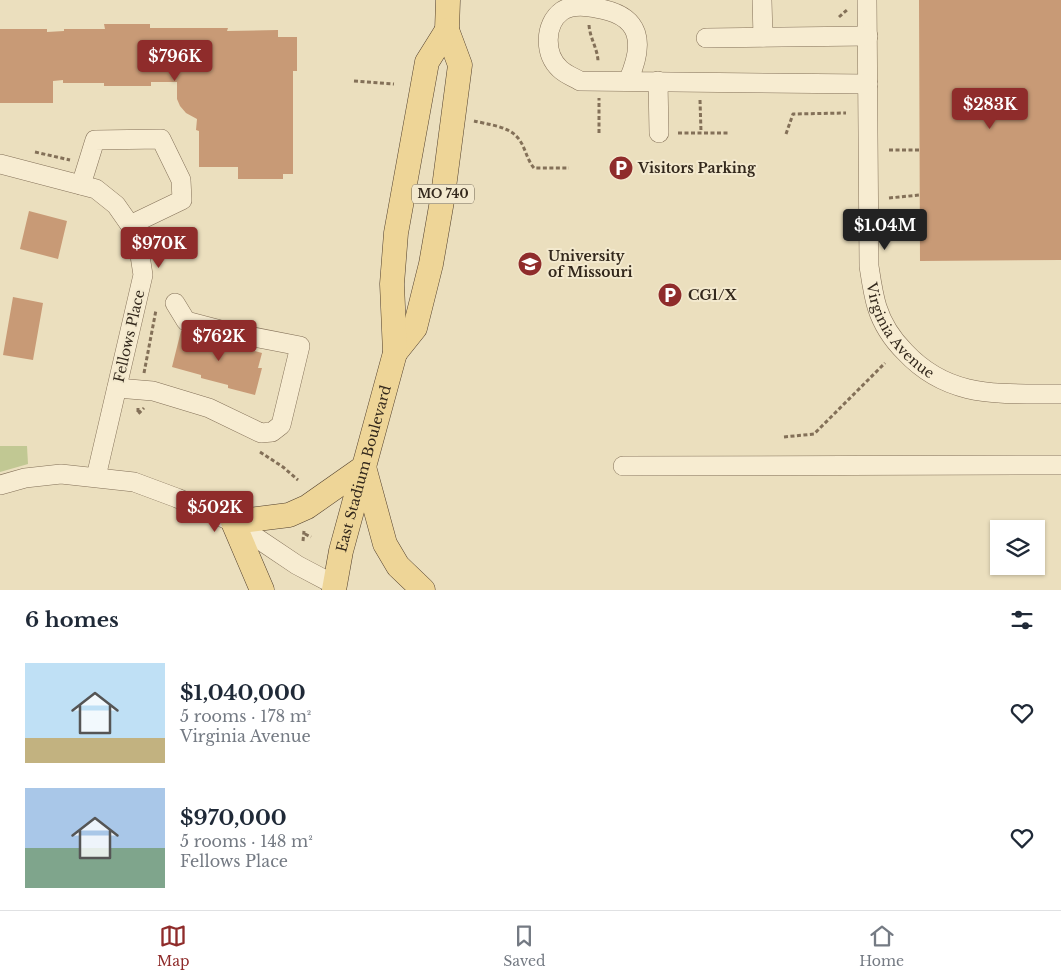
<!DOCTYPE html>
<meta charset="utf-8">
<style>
:root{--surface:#fff;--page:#f6f6f7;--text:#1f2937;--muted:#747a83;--line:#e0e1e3;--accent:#8f2c2b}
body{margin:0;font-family:"Libre Baskerville",serif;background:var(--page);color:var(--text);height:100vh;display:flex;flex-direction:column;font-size:19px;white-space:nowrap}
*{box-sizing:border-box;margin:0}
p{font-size:16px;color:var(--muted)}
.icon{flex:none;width:28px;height:28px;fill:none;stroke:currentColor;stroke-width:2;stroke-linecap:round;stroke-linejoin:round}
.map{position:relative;height:590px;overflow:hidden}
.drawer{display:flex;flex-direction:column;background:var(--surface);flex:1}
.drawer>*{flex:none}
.buttons{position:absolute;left:990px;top:520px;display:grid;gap:10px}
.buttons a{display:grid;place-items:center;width:55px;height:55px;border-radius:0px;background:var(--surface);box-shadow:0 1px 4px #0004;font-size:25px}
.price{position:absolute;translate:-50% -42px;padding:0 11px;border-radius:5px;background:var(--accent);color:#fff;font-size:16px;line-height:32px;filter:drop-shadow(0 1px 2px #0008)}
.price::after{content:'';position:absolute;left:50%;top:30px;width:15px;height:11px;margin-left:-8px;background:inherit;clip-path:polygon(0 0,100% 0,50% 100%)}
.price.selected{background:#222;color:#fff}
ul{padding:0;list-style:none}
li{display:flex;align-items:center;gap:15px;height:125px;padding:0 25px}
li span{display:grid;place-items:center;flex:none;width:140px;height:100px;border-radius:0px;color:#555}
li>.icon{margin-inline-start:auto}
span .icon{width:60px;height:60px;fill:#fffc;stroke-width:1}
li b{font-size:21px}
h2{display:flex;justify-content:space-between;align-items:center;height:60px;padding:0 25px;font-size:21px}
.tabs{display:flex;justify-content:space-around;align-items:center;height:70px;border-top:1px solid var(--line);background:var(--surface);font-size:14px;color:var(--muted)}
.tabs a{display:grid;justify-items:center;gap:2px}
.tabs .selected{color:var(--accent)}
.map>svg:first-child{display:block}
.green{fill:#c1c893}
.building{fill:#c89a76}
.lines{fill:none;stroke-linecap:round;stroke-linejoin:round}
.minor-casing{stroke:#837058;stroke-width:20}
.major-casing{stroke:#503e2c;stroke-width:25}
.path{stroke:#837058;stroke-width:3;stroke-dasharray:4 2.5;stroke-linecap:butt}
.minor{stroke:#f7ecd1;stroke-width:19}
.major{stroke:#eed597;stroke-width:24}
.labels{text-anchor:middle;stroke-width:4;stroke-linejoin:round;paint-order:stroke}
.shield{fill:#f3e9ce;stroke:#6d6251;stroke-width:1}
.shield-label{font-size:12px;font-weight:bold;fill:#33281c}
.poi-label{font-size:14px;font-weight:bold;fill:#33281c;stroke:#f3e9ce;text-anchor:start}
.street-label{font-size:14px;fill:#33281c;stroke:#f3e9ce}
</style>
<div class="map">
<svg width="1061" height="590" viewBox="0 0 1061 590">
<rect width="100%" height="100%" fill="#ebdfbe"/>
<path class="green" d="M0,446H27L28,464L0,472Z"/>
<path class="building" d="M919,0H1061V260L920,261Z
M104,24H150V28H228L227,31L278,30V37H297V71H293V174H283V179H238V167H199V131L196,130L197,119L186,113L180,106L177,99V82H151V86H104V83H63V80L53,81V103H0V29H47V32L64,31V29H105Z
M29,211L67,221L58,259L20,249Z
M13,297L43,303L33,360L3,355Z
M181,331L262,353L258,368H262L255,395L228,388V385L201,378V375L172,367Z"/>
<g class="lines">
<defs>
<g id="minor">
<path d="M762,0L763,37"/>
<path id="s1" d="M867,0L869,266C871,279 873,294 877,307C882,323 893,340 905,352C950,400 1001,393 1061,394"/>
<path d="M706,38L868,36"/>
<path d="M628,81C645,43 642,15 596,8C586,6 571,5 562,11C544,24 544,54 560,69C565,74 573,77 580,81L868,84"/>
<path d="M658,81L659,133"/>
<path d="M0,164L96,189L116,205L130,225L139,249L143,275L96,477"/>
<path d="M81,185L95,140L161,139L181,180L182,200L130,225"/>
<path d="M117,388L153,391L209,408L261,433L272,432L281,425L300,346L228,332L186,321L175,303"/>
<path d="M623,466L1061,465"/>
<path d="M0,485L25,478L61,474L134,482L177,498L233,522L297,565L333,584"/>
</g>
<g id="major">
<path d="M395,353L415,328L431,264L443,195L460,65L447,30L448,0"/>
<path d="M262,590L233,522L289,515L307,507L364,467L385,544L398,566L423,590"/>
<path id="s2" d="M334,590L341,551L395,353L392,284L396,233L427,62L447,30"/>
</g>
</defs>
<use href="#minor" class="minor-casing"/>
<use href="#major" class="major-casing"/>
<path class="path" d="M839,17L848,9
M589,25C590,39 598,49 598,62
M354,81L394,84
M700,100L701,132
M474,121C486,124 507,126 516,136C525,144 526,159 534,168H569
M599,133V98
M678,133H729
M786,134L793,114L846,113
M889,150H920
M35,152L70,160
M889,198L920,195
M156,232L161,257
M144,373L156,310
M138,408V414L144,408
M784,437L814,434L885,363
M260,452L283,467L298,480
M305,534L311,537
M303,541L304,531"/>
<use href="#minor" class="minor"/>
<use href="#major" class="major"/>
</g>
<defs>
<symbol id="parking-disc" viewBox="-11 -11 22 22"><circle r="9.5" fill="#8f2c2b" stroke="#f3e9ce"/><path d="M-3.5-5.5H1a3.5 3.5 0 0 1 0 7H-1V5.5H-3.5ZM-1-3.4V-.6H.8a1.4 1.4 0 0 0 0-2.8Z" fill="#fff"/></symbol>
<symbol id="university-disc" viewBox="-11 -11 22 22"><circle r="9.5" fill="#8f2c2b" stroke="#f3e9ce"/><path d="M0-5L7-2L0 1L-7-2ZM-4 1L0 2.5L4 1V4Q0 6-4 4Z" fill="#fff"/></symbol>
</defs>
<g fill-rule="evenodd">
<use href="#parking-disc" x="607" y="154" width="28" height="28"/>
<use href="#university-disc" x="516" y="250" width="28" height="28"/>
<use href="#parking-disc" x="656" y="281" width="28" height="28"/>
</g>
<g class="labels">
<rect class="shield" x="412" y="184.5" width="62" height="19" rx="4"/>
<g class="shield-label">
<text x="443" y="198">MO 740</text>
</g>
<g class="poi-label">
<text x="638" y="173">Visitors Parking</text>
<text x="548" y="261">University<tspan x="548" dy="16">of Missouri</tspan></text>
<text x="688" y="300">CG1/X</text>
</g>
<g class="street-label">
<text dy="5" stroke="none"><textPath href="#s1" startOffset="340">Virginia Avenue</textPath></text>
<text transform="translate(129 336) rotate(-77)" y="5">Fellows Place</text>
<text dy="5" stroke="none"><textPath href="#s2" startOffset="125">East Stadium Boulevard</textPath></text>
</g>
</g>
</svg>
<div class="buttons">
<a><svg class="icon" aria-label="layers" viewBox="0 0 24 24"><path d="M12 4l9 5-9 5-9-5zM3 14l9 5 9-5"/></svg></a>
</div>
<b class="price" style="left:175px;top:82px">$796K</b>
<b class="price" style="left:990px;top:130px">$283K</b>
<b class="price selected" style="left:885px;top:251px">$1.04M</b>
<b class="price" style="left:159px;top:269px">$970K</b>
<b class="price" style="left:219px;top:362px">$762K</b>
<b class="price" style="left:215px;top:533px">$502K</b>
</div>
<section class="drawer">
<h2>6 homes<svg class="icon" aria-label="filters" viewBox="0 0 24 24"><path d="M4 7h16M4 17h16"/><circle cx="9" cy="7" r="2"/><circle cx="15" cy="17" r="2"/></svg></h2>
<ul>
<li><span style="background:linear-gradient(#bfe0f5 75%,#c2b280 0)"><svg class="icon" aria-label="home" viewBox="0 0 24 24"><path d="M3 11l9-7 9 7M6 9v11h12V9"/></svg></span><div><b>$1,040,000</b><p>5 rooms · 178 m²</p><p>Virginia Avenue</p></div><svg class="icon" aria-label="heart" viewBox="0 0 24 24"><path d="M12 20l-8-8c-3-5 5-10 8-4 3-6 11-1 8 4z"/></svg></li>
<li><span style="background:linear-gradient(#a9c7e8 60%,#7fa58c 0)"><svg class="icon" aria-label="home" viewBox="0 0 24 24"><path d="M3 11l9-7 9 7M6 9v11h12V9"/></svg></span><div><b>$970,000</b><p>5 rooms · 148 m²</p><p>Fellows Place</p></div><svg class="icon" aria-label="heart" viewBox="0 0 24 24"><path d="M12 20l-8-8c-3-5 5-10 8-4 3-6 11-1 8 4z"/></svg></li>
</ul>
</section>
<nav class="tabs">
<a class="selected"><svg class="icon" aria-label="map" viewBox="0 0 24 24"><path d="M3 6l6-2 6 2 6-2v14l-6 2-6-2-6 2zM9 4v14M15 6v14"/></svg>Map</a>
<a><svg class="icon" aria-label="saved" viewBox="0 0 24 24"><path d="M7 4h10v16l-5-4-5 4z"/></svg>Saved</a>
<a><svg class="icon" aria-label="home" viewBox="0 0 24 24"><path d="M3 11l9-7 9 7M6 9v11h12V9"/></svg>Home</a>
</nav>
